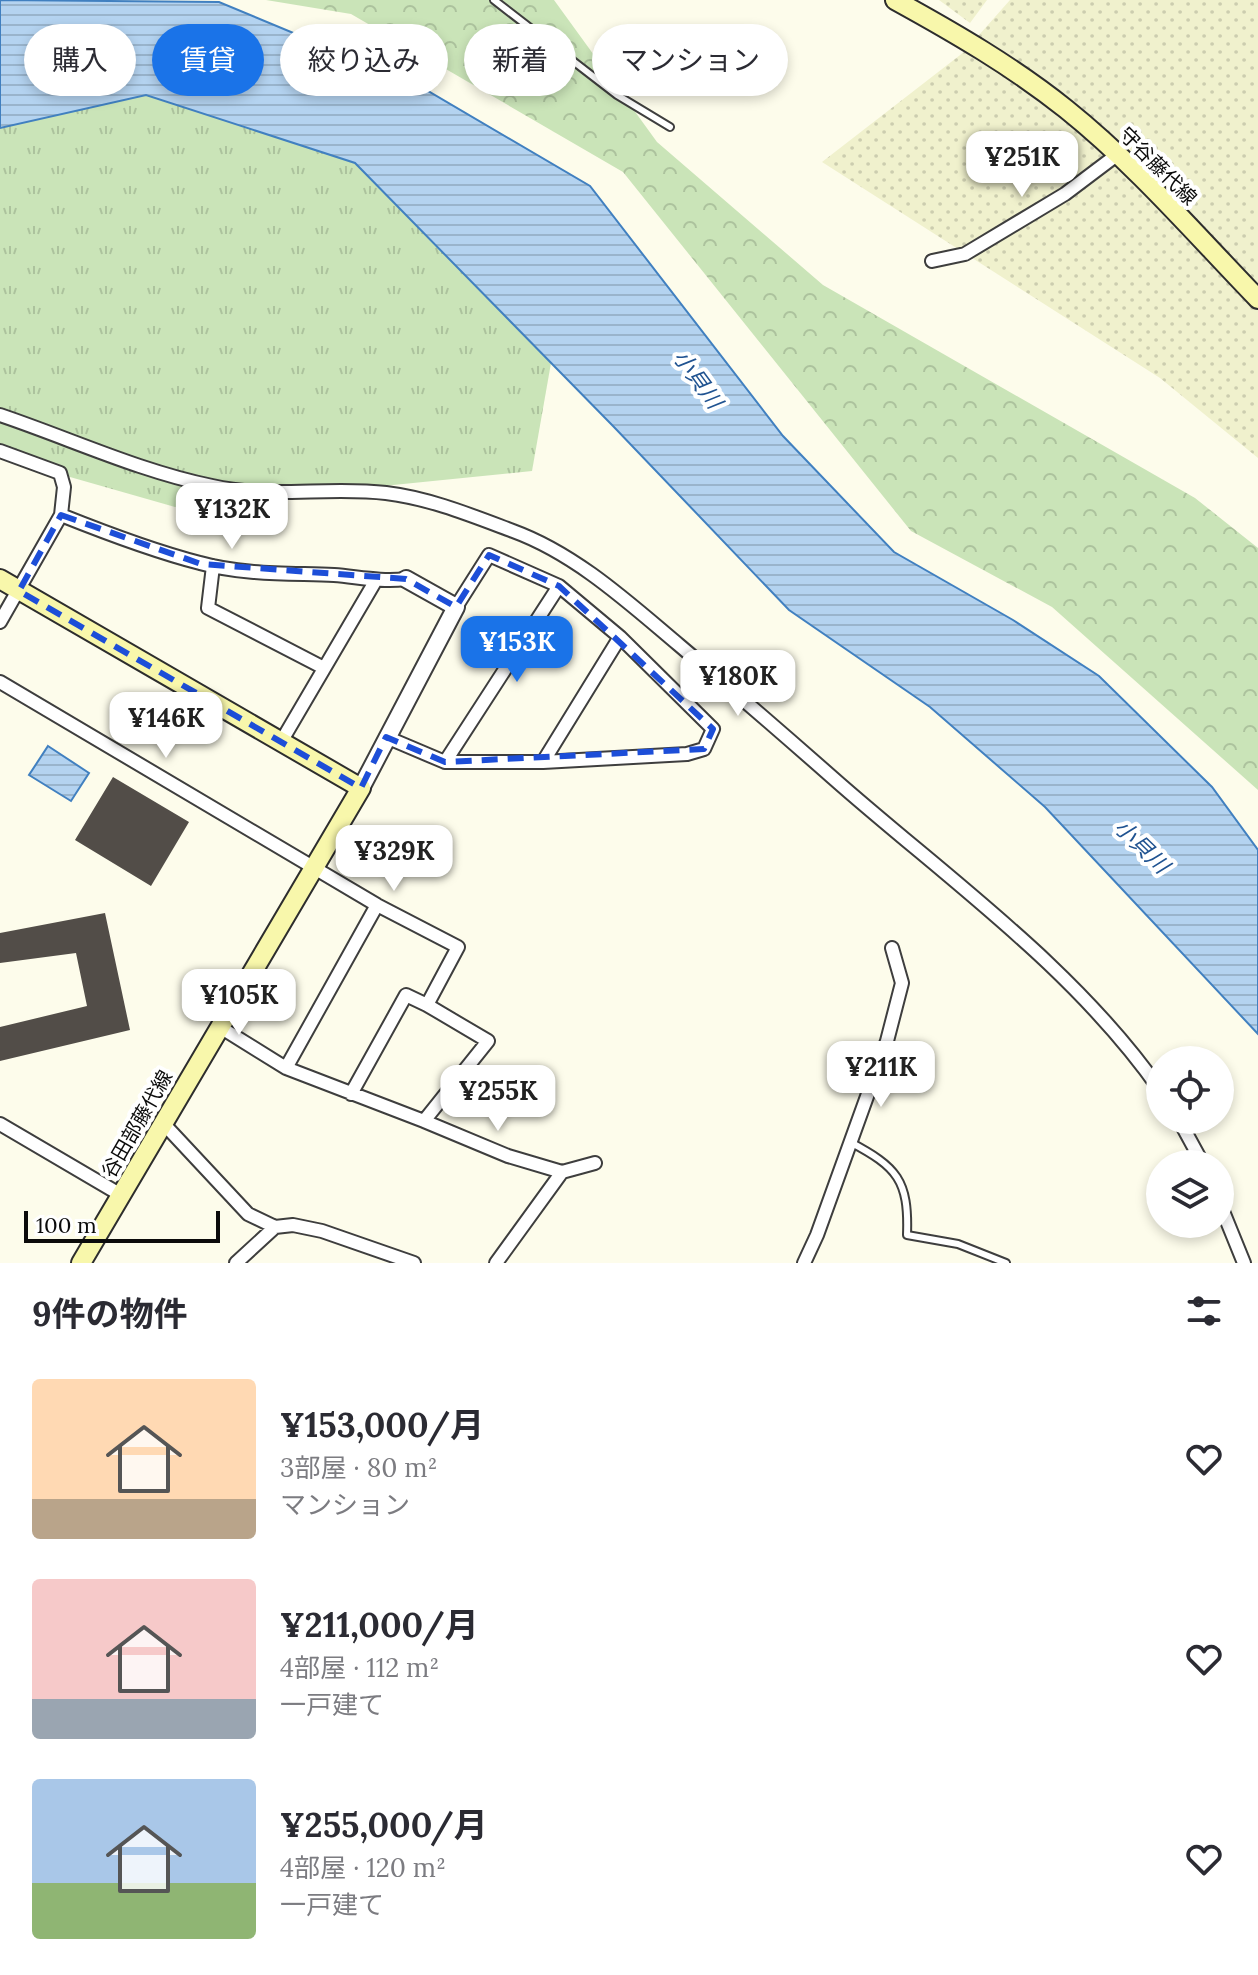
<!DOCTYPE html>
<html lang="ja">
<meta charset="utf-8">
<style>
:root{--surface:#fff;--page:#f2f2f3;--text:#2b2b33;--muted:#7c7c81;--accent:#1a73e8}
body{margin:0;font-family:Lora,"Noto Sans JP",serif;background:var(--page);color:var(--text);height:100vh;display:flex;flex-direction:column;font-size:30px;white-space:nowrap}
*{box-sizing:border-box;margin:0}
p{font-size:26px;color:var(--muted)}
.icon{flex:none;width:44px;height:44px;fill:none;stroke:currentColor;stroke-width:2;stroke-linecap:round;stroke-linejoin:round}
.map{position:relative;height:1263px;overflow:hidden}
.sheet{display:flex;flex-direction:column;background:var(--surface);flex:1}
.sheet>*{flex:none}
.top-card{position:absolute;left:24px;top:24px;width:800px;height:72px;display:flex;gap:16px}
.tools{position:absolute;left:1146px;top:1046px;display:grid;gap:16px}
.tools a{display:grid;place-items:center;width:88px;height:88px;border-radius:50%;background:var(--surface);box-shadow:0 4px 12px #0003;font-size:40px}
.scale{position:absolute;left:24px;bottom:20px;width:196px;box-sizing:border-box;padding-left:8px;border:4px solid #0b0b0b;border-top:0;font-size:22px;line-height:28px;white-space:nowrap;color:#0b0b0b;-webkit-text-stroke:6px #fff;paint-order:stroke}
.price{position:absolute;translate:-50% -68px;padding:0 18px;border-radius:16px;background:#fff;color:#222;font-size:26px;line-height:52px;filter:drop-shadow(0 2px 4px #0008)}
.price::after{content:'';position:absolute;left:50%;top:48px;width:24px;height:18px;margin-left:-12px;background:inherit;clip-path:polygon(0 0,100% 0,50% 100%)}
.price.selected{background:var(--accent);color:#fff}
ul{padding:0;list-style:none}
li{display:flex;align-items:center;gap:24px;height:200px;padding:0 32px}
li span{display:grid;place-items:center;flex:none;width:224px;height:160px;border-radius:8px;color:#555}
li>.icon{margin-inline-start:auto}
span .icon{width:96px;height:96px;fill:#fffc;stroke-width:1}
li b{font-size:34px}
h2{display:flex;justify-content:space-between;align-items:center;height:96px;padding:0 32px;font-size:34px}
.pill{padding:0 28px;border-radius:36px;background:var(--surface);box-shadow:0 4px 12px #0003;font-size:28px;line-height:72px}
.pill.selected{background:var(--accent);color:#fff}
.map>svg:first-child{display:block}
.farmland{fill:url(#farmland-dots)}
.grass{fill:url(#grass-tufts)}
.park{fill:url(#park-crowns)}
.water{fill:url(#water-rules);stroke:#4180c0;stroke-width:2}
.building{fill:#524d48}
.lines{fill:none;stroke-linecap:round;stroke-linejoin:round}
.service-casing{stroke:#3e3e3e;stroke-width:10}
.minor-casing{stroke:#3e3e3e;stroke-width:16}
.tertiary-casing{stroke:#3e3e3e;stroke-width:20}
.secondary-casing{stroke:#2d2d2d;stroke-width:22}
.service{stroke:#fff;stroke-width:6}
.minor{stroke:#fff;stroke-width:12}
.tertiary{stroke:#fff;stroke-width:16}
.secondary{stroke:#f8f7ab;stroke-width:18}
.marked{fill:none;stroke:#1d4ed8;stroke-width:6;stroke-dasharray:16 10;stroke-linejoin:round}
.labels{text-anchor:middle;stroke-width:8;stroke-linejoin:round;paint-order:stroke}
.street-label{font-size:20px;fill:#0b0b0b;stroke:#fff}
.water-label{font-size:22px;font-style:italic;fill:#205391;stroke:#fff}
</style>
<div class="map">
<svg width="1258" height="1263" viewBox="0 0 1258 1263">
<defs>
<pattern id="farmland-dots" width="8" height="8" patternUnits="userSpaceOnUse" patternTransform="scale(2)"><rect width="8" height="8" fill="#f0f1cd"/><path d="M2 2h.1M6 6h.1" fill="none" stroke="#cccdaf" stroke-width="1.8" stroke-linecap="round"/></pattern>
<pattern id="grass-tufts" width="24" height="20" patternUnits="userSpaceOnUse" patternTransform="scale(2)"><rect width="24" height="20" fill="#cae4b8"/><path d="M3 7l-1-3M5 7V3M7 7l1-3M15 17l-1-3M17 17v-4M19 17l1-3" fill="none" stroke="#acc29d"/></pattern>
<pattern id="park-crowns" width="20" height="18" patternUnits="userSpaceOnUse" patternTransform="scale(2)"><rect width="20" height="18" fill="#cae4b8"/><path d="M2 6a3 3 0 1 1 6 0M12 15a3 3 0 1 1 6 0" fill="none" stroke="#acc29d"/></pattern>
<pattern id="water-rules" width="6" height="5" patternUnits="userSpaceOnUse" patternTransform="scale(2)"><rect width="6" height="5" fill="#b4d3f0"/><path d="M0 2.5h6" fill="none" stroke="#99b4cc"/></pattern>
</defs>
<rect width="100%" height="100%" fill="#fdfceb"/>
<path class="farmland" d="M939,0H987L970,23Z
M1010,0H1258V458L1160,378L822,162L964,52Z"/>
<path class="grass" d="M146,95L355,163L551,363L532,471L175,507L0,457V128Z"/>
<path class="park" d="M266,0H554L657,142L823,285L1195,498L1258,548V790L1052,607L911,531L623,172L351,14Z"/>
<path class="water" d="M0,0L219,2L416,84L590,186L783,436L894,552L1013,620L1099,676L1212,787L1258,850V1034L1045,807L930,707L789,610L613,426L355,163L146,95L0,128Z
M48,746L89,773L71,801L29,775Z"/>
<path class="building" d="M113,777L189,822L151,886L75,840Z
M105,913L130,1030L0,1061V1027L87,1006L76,953L0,963V933Z"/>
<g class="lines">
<defs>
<path id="service" d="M494,0L617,95L670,127
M850,1142C897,1167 909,1180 907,1235L958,1244L1006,1263"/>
<path id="minor" d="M932,261L965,254L1065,194L1118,154
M0,415C71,439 139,471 212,486C269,499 329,486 386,493C429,498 473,516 513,531C576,554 629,603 679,645C731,689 782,733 833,778C945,877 1073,966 1160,1090
M0,451L60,473L64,487L61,515L0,622
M61,515C106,533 153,551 200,563C243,575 290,573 334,575C359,577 381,582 406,579
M213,566L208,608L324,668
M0,682L377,905L458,947L427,1005L488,1041L424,1121L286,1068L220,1027
M386,737L445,762H543L687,754L704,749L713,729L620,637L559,586L489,555L456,607
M281,742L376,580
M445,762L559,586
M543,762L620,637
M286,1068L377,905
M351,1094L406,995L427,1005
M1179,1120L1203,1164
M424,1121L508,1156L562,1172
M163,1123L248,1214L275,1227L293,1225L322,1231L414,1263
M0,1124L121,1195
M1220,1204L1244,1263
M236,1263L275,1227
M496,1263L562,1172L595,1163
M804,1263L817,1235L887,1041L902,983L892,948"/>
<path id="tertiary" d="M361,788L456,607L406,579"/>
<path id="secondary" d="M895,0C955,33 1012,66 1066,109C1136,165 1196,235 1258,299
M0,579L361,788L81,1263"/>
</defs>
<use href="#service" class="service-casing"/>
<use href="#minor" class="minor-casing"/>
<use href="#tertiary" class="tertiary-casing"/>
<use href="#secondary" class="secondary-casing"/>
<use href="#service" class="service"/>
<use href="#minor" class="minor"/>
<use href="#tertiary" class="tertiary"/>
<use href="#secondary" class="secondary"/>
</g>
<path class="marked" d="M61,515L201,564L406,579L456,607L489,555L559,586L713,729L704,749L445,762L386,737L361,788L19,591Z"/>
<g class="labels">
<g class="street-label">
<text transform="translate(1158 166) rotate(45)" y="7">守谷藤代線</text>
<text transform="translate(137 1124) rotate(-60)" y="7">谷田部藤代線</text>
</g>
<g class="water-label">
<text transform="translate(698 379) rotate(54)" y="8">小貝川</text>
<text transform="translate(1142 846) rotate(44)" y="8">小貝川</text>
</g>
</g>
</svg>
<div class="tools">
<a><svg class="icon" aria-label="locate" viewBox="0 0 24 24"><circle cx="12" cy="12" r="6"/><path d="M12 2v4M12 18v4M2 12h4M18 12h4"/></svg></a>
<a><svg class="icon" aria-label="layers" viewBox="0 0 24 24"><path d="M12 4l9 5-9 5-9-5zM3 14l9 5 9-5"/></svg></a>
</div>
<div class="scale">100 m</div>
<b class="price" style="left:1022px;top:199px">¥251K</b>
<b class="price" style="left:232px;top:551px">¥132K</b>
<b class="price selected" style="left:517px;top:684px">¥153K</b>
<b class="price" style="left:738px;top:718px">¥180K</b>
<b class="price" style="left:166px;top:760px">¥146K</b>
<b class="price" style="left:394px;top:893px">¥329K</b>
<b class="price" style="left:239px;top:1037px">¥105K</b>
<b class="price" style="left:881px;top:1109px">¥211K</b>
<b class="price" style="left:498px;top:1133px">¥255K</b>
<div class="top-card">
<a class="pill">購入</a>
<a class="pill selected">賃貸</a>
<a class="pill">絞り込み</a>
<a class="pill">新着</a>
<a class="pill">マンション</a>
</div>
</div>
<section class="sheet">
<h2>9件の物件<svg class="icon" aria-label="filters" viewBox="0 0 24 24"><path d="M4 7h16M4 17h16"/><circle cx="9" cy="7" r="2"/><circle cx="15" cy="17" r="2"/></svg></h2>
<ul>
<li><span style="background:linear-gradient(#ffd9b3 75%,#b9a48a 0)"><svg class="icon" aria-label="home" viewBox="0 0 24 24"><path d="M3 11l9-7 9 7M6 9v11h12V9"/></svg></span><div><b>¥153,000/月</b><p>3部屋 · 80 m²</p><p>マンション</p></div><svg class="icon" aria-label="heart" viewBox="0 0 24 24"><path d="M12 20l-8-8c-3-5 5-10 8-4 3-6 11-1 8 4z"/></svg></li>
<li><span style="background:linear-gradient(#f6c9c9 75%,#9aa5b1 0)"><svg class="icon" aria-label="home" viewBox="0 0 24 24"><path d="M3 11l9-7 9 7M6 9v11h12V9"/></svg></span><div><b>¥211,000/月</b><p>4部屋 · 112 m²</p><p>一戸建て</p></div><svg class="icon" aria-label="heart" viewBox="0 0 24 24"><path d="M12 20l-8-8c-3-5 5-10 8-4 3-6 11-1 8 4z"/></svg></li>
<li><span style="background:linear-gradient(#a9c7e8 65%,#8fb573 0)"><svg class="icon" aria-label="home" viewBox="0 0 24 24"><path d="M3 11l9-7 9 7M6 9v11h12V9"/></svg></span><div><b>¥255,000/月</b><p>4部屋 · 120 m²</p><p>一戸建て</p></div><svg class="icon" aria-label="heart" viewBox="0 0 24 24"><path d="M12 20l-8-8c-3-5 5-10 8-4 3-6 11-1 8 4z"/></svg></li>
</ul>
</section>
